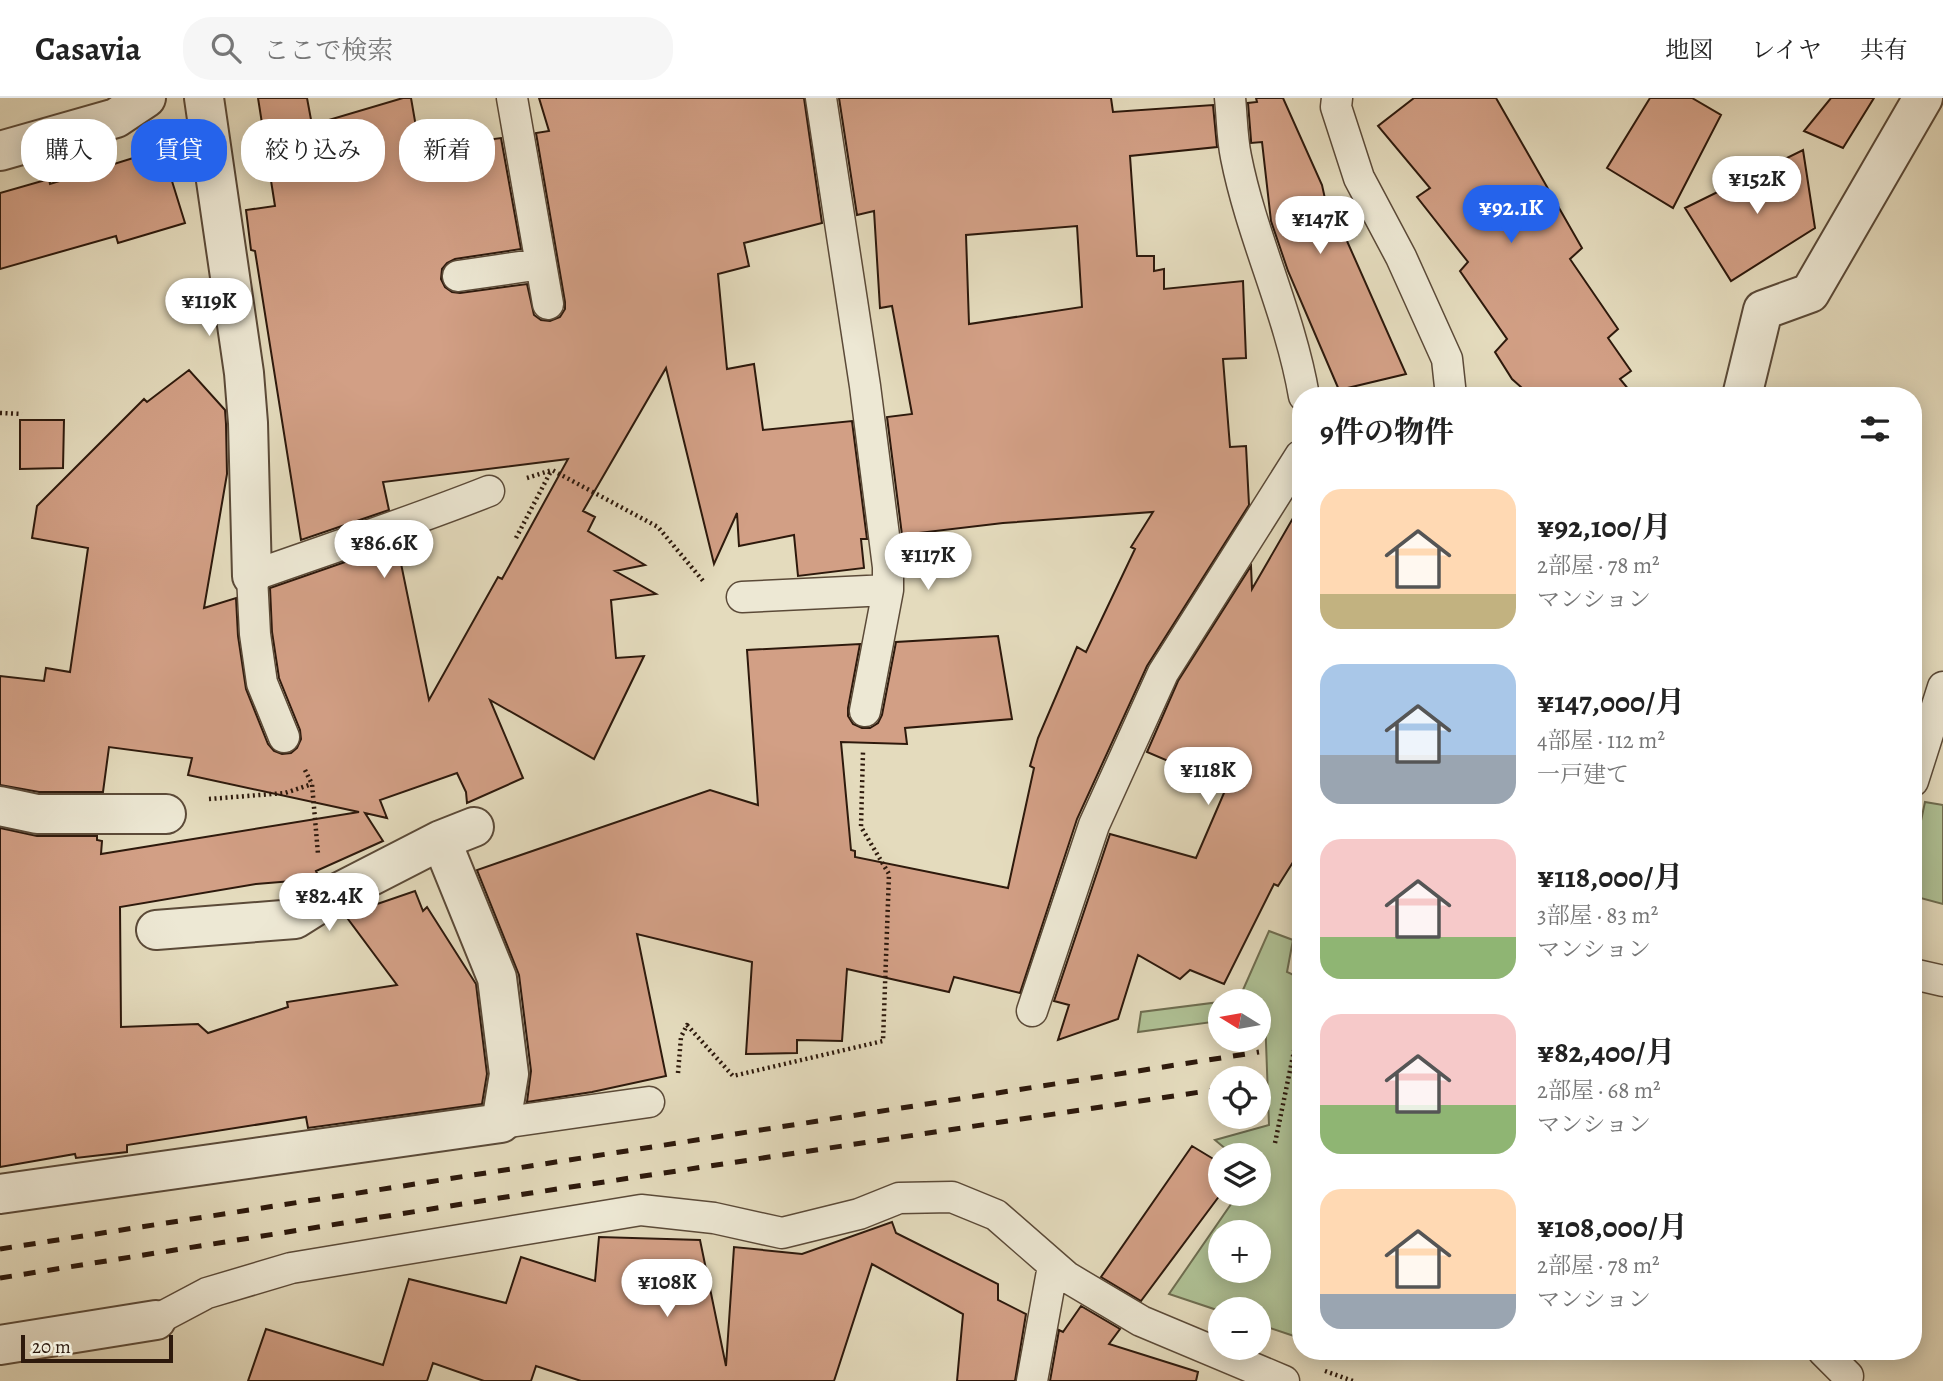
<!DOCTYPE html>
<html lang="ja">
<meta charset="utf-8">
<style>
:root{--surface:#fff;--page:#f6f6f6;--text:#222;--muted:#767676;--line:#e0e0e0;--accent:#2563eb}
body{margin:0;font-family:Alegreya,"Noto Serif JP",serif;background:var(--page);color:var(--text);height:100vh;display:flex;flex-direction:column;font-size:26px;white-space:nowrap}
*{box-sizing:border-box;margin:0}
p{font-size:23px;color:var(--muted)}
.icon{flex:none;width:38px;height:38px;fill:none;stroke:currentColor;stroke-width:2;stroke-linecap:round;stroke-linejoin:round}
.map{position:relative;flex:1;overflow:hidden}
.panel{position:absolute;left:1292px;top:289px;width:630px;height:973px;display:flex;flex-direction:column;background:var(--surface);border-radius:28px;box-shadow:0 4px 18px #0003}
.panel>*{flex:none}
.top-card{position:absolute;left:21px;top:21px;width:665px;height:63px;display:flex;gap:14px}
.needle{width:46px;rotate:281deg}
.tools{position:absolute;left:1208px;top:891px;display:grid;gap:14px}
.tools a{display:grid;place-items:center;width:63px;height:63px;border-radius:50%;background:var(--surface);box-shadow:0 4px 18px #0003;font-size:35px}
.scale{position:absolute;left:21px;bottom:18px;width:152px;box-sizing:border-box;padding-left:7px;border:4px solid #2d190c;border-top:0;font-size:19px;line-height:24px;white-space:nowrap;color:#2d190c;-webkit-text-stroke:5px #ede8d4;paint-order:stroke}
.price{position:absolute;translate:-50% -60px;padding:0 16px;border-radius:24px;background:#fff;color:#222;font-size:23px;line-height:46px;filter:drop-shadow(0 2px 4px #0008)}
.price::after{content:'';position:absolute;left:50%;top:42px;width:21px;height:16px;margin-left:-10px;background:inherit;clip-path:polygon(0 0,100% 0,50% 100%)}
.price.selected{background:var(--accent);color:#fff}
ul{padding:0;list-style:none}
li{display:flex;align-items:center;gap:21px;height:175px;padding:0 28px}
li span{display:grid;place-items:center;flex:none;width:196px;height:140px;border-radius:21px;color:#555}
li>.icon{margin-inline-start:auto}
span .icon{width:84px;height:84px;fill:#fffc;stroke-width:1}
li b{font-size:30px}
h2{display:flex;justify-content:space-between;align-items:center;height:84px;padding:0 28px;font-size:30px}
.chip{padding:0 24px;border-radius:28px;background:var(--surface);box-shadow:0 4px 18px #0003;font-size:24px;line-height:63px}
.chip.selected{background:var(--accent);color:#fff}
header{display:flex;align-items:center;gap:42px;box-sizing:border-box;height:98px;padding:0 35px;background:var(--surface);border-bottom:2px solid var(--line)}
header strong{font-size:33px}
nav{display:flex;gap:38px;margin-inline-start:auto;font-size:24px}
.search{width:490px;height:63px;background:var(--page);display:flex;align-items:center;gap:18px;box-sizing:border-box;padding:0 24px;border-radius:28px;color:var(--muted);font-size:26px}
.map>svg:first-child{display:block}
.green{fill:#afc195;stroke:#6e6d50;stroke-width:2;fill-rule:evenodd}
.building{fill:#d29f85;stroke:#2d190c;stroke-width:2;fill-rule:evenodd}
.lines{fill:none;stroke-linecap:round;stroke-linejoin:round}
.service-casing{stroke:#5b4a38;stroke-width:33}
.minor-casing{stroke:#5b4a38;stroke-width:42}
.path{stroke:#2d190c;stroke-width:4.5;stroke-dasharray:2 3.5;stroke-linecap:butt}
.service{stroke:#ede8d4;stroke-width:30}
.minor{stroke:#ede8d4;stroke-width:38}
.rail{stroke:#2d190c;stroke-width:5;stroke-dasharray:12 12;stroke-linecap:butt}
</style>
<header>
<strong>Casavia</strong>
<div class="search"><svg class="icon" aria-label="search" viewBox="0 0 24 24"><circle cx="10" cy="10" r="6"/><path d="M15 15l6 6"/></svg>ここで検索</div>
<nav><a>地図</a><a>レイヤ</a><a>共有</a></nav>
</header>
<div class="map">
<svg width="1943" height="1283" viewBox="0 0 1943 1283">
<rect width="100%" height="100%" fill="#e4dbbd"/>
<filter id="stains"><feTurbulence type="fractalNoise" baseFrequency=".00286" numOctaves="4"/><feColorMatrix values="0 0 0 0 .2 0 0 0 0 .09 0 0 0 0 .02 0 0 0 .5 -.17"/></filter>
<radialGradient id="worn" r=".72"><stop offset=".6" stop-color="#630" stop-opacity="0"/><stop offset="1" stop-color="#630" stop-opacity=".3"/></radialGradient>
<path class="green" d="M1925,704L1943,707V806L1913,798V760Z
M1269,833L1293,842L1287,874L1300,880V1240L1258,1226V1211H1220V1213L1169,1196L1238,1096H1258V1057H1233L1215,1042L1269,1027L1265,917L1258,918V903H1225L1239,901ZM1220,1134H1258V1172H1220Z
M1220,904V923L1138,934L1141,914Z"/>
<path class="building" d="M258,0H307L312,27L403,0H411L416,29L459,23L464,45L501,40L521,151L455,161L447,165L442,171L441,181L445,189L452,194L460,195L527,186L534,217L541,222L550,223L560,219L565,211V204L536,35L549,33L539,0H804L822,125L744,145L749,168L718,176L727,271L754,266L763,332L852,323L867,441H861L864,470L798,478L794,437L739,448L737,415L714,466L666,270L583,413L595,419L588,433L645,467L615,473L656,496L611,502L616,560L644,558L594,661L490,602L523,680L467,705L466,694L457,675L380,702L387,720L365,715L383,743L316,773L319,780L317,781L256,786L120,809L121,929L198,926L208,935L288,909L287,904L397,887L345,817L415,793L423,813L427,809L476,886L487,976L482,1006L308,1030L306,1019L127,1047V1054L76,1060L75,1056L0,1069V730L37,738H97V742L102,743L101,756L359,714L188,677L192,660L109,649L103,694H39L0,687V578L44,583L46,570L70,574L88,450L32,440L37,408L144,301L147,304L189,272L225,312L226,326L227,376L204,510L236,500L238,538L246,591L268,646L274,653L282,656L291,655L297,650L301,641L300,632L279,580L272,534L270,490L397,446L429,602L498,479L502,481L568,361L383,384L389,412L301,442L255,153L251,152L246,112L275,108Z
M839,0H1111L1113,14L1213,7L1217,49L1130,58L1137,158H1154V173L1164,171V191L1243,183L1246,260L1223,261L1230,349L1246,348L1249,407L1147,568L1077,721L1020,895L954,879L949,894L847,871L842,943L797,942V955L746,956L752,864L637,836L666,978L592,994L527,1004L531,973L519,877L477,772L710,692L758,707L747,552L860,546L848,610V618L853,626L862,630H870L878,625L882,617L896,544L998,538L1012,621L905,630L907,646L841,644L851,752L855,753V759L1008,790L1034,670L1030,668L1038,640L1077,549L1086,554L1135,451L1131,449L1153,414L1003,425L902,437L887,319L912,316L892,208L880,210L874,113L857,117ZM1077,128L1082,209L969,226L966,137Z
M1256,0H1283L1322,87L1333,137L1343,134L1406,276L1339,292L1288,173L1271,123L1262,44L1251,45V42L1248,5L1257,4Z
M1414,0H1496L1582,150L1570,161L1618,231L1608,240L1631,273L1620,281L1634,298H1531L1512,281L1495,254L1507,241L1460,173L1468,164L1417,99L1430,90L1378,28Z
M1650,0H1692L1721,17L1673,110L1607,70Z
M1831,0H1874L1843,50L1804,33Z
M162,51L185,125L118,145L116,138L0,171V95L49,81L50,86Z
M1803,52L1815,130L1731,183L1685,110Z
M20,322H64L63,370L20,371Z
M1300,408V753L1278,788L1274,786L1224,886L1190,872L1180,881L1138,857L1118,921L1058,942L1069,907L1054,903L1110,736L1196,760L1227,688L1147,654L1178,583L1251,468L1252,491Z
M1192,1048L1220,1065V1097L1141,1203L1101,1179Z
M892,1124L896,1135L998,1186V1202L1026,1216L1015,1283H957L963,1216L872,1166L834,1283H581L536,1268L531,1283H484L433,1265L427,1283H248L266,1231L383,1267L409,1181L506,1205L521,1159L595,1183L599,1139L700,1142L726,1268L734,1149L802,1156Z
M1081,1208L1120,1231L1109,1246L1198,1274L1196,1283H1050L1059,1232L1063,1234Z"/>
<g class="lines">
<defs>
<path id="service" d="M512,0L548,206
M821,0L865,288L888,469V492L865,613
M1230,0C1232,19 1232,40 1236,59C1252,140 1290,216 1304,298
M1337,0L1336,9L1359,80L1401,159L1447,261L1451,298
M458,178L541,166
M742,499L888,492
M284,639L262,585L255,536L252,478C331,450 411,424 489,393
M1913,683L1943,589
M1913,876L1943,883
M1032,913L1094,727L1163,575L1300,358
M501,1025L649,1004
M156,1222L207,1195L291,1170L641,1112L714,1120L782,1135L859,1116L899,1100L952,1099L996,1117L1067,1179L1141,1223L1284,1283
M1823,1253L1848,1278
M1032,1283L1053,1168"/>
<path id="minor" d="M204,0L244,275L248,325L252,478
M0,53L116,20L146,0
M1742,298L1763,212L1810,195L1923,0
M0,708L37,716H166
M156,832L295,821L330,799L441,742L474,729
M0,1096L501,1025L509,976L497,880L441,742
M0,1247L156,1222"/>
</defs>
<use href="#service" class="service-casing"/>
<use href="#minor" class="minor-casing"/>
<path class="path" d="M0,315L22,316
M527,380L552,372L658,429L704,484
M516,440L551,373
M305,672L312,686L318,756
M209,701L285,695L312,686
M678,975L681,939L687,927L733,978L883,943L889,776L861,729L863,654
M1275,1045L1300,924
M1325,1273L1353,1283"/>
<use href="#service" class="service"/>
<use href="#minor" class="minor"/>
<path class="rail" d="M1258,986L1261,985
M0,1151L1259,954
M0,1180L531,1095L1220,991"/>
</g>
<rect width="100%" height="100%" filter="url(#stains)"/>
<rect width="100%" height="100%" fill="url(#worn)"/>
</svg>
<div class="tools">
<a><svg class="needle" viewBox="-14 -14 28 28"><path d="M0-13l5 13h-10z" fill="#e53935"/><path d="M0 13l5-13h-10z" fill="#767676"/></svg></a>
<a><svg class="icon" aria-label="locate" viewBox="0 0 24 24"><circle cx="12" cy="12" r="6"/><path d="M12 2v4M12 18v4M2 12h4M18 12h4"/></svg></a>
<a><svg class="icon" aria-label="layers" viewBox="0 0 24 24"><path d="M12 4l9 5-9 5-9-5zM3 14l9 5 9-5"/></svg></a>
<a>+</a>
<a>−</a>
</div>
<div class="scale">20 m</div>
<b class="price" style="left:1757px;top:118px">¥152K</b>
<b class="price selected" style="left:1511px;top:147px">¥92.1K</b>
<b class="price" style="left:1320px;top:158px">¥147K</b>
<b class="price" style="left:209px;top:240px">¥119K</b>
<b class="price" style="left:384px;top:482px">¥86.6K</b>
<b class="price" style="left:928px;top:494px">¥117K</b>
<b class="price" style="left:1208px;top:709px">¥118K</b>
<b class="price" style="left:329px;top:835px">¥82.4K</b>
<b class="price" style="left:667px;top:1221px">¥108K</b>
<div class="top-card">
<a class="chip">購入</a>
<a class="chip selected">賃貸</a>
<a class="chip">絞り込み</a>
<a class="chip">新着</a>
</div>
<section class="panel">
<h2>9件の物件<svg class="icon" aria-label="filters" viewBox="0 0 24 24"><path d="M4 7h16M4 17h16"/><circle cx="9" cy="7" r="2"/><circle cx="15" cy="17" r="2"/></svg></h2>
<ul>
<li><span style="background:linear-gradient(#ffd9b3 75%,#c2b280 0)"><svg class="icon" aria-label="home" viewBox="0 0 24 24"><path d="M3 11l9-7 9 7M6 9v11h12V9"/></svg></span><div><b>¥92,100/月</b><p>2部屋 · 78 m²</p><p>マンション</p></div></li>
<li><span style="background:linear-gradient(#a9c7e8 65%,#9aa5b1 0)"><svg class="icon" aria-label="home" viewBox="0 0 24 24"><path d="M3 11l9-7 9 7M6 9v11h12V9"/></svg></span><div><b>¥147,000/月</b><p>4部屋 · 112 m²</p><p>一戸建て</p></div></li>
<li><span style="background:linear-gradient(#f6c9c9 70%,#8fb573 0)"><svg class="icon" aria-label="home" viewBox="0 0 24 24"><path d="M3 11l9-7 9 7M6 9v11h12V9"/></svg></span><div><b>¥118,000/月</b><p>3部屋 · 83 m²</p><p>マンション</p></div></li>
<li><span style="background:linear-gradient(#f6c9c9 65%,#8fb573 0)"><svg class="icon" aria-label="home" viewBox="0 0 24 24"><path d="M3 11l9-7 9 7M6 9v11h12V9"/></svg></span><div><b>¥82,400/月</b><p>2部屋 · 68 m²</p><p>マンション</p></div></li>
<li><span style="background:linear-gradient(#ffd9b3 75%,#9aa5b1 0)"><svg class="icon" aria-label="home" viewBox="0 0 24 24"><path d="M3 11l9-7 9 7M6 9v11h12V9"/></svg></span><div><b>¥108,000/月</b><p>2部屋 · 78 m²</p><p>マンション</p></div></li>
</ul>
</section>
</div>
